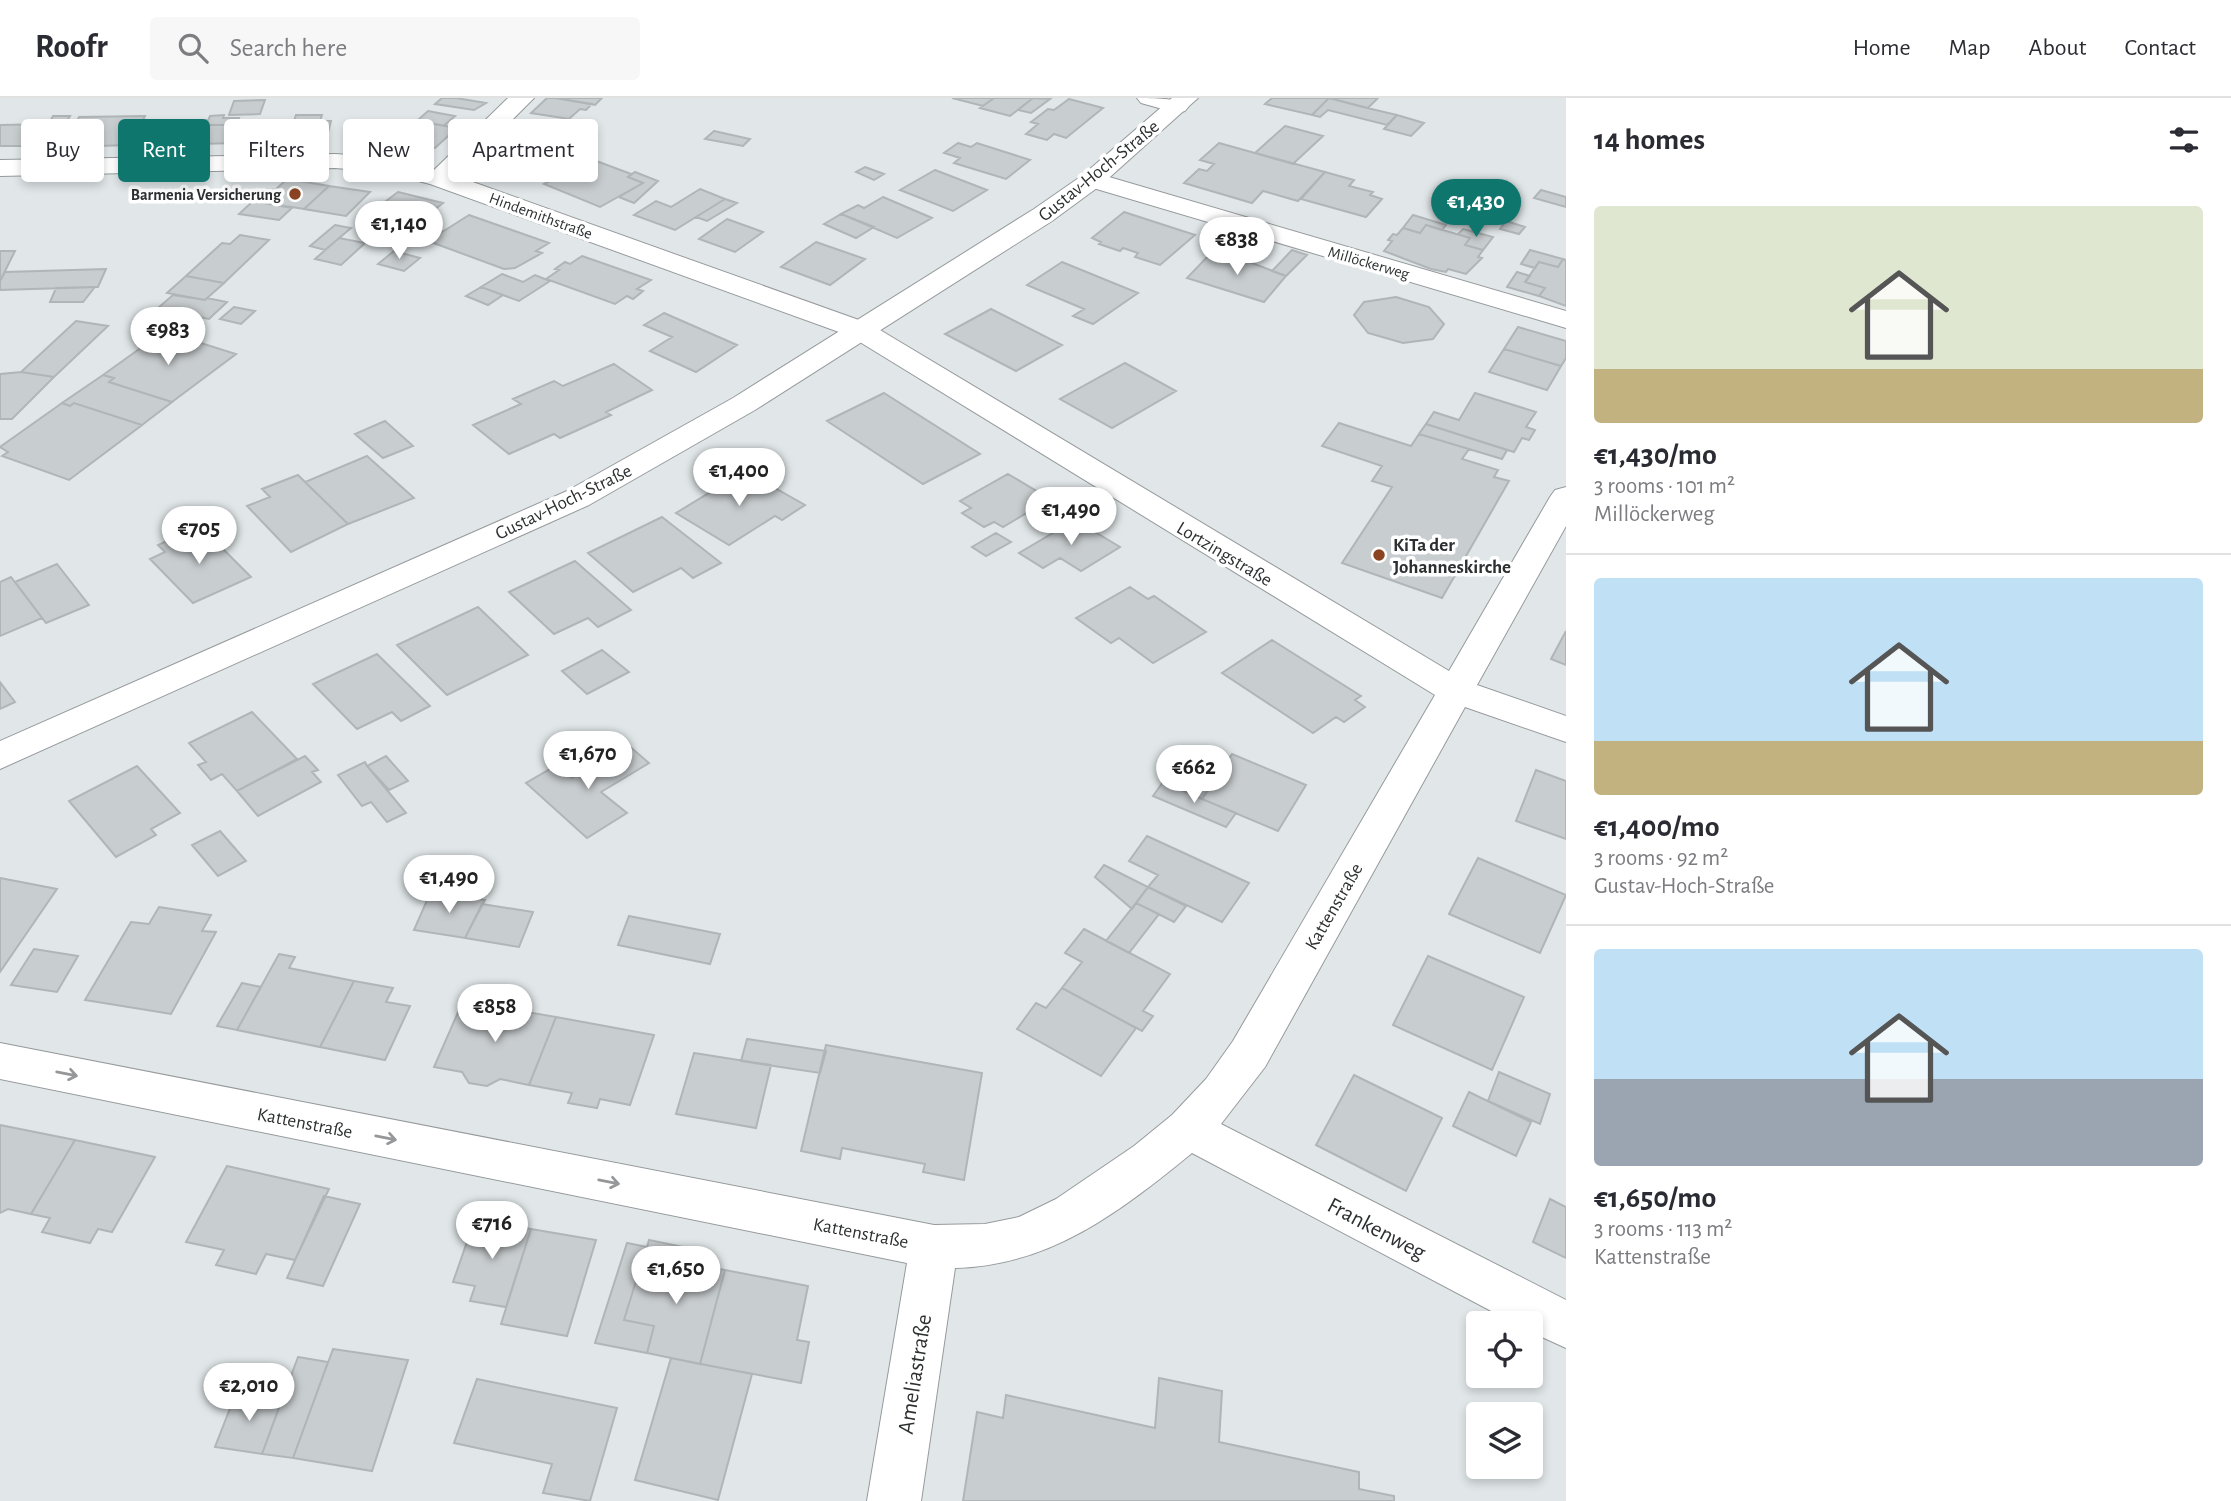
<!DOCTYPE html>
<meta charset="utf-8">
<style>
:root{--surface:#fff;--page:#f7f7f7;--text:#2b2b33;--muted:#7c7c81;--line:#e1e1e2;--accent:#0f766e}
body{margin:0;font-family:"Alegreya Sans",sans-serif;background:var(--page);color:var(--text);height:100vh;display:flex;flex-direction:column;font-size:26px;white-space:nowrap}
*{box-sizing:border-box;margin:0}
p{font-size:23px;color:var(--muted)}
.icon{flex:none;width:38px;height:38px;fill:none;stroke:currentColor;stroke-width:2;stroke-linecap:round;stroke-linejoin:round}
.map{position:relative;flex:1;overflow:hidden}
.panel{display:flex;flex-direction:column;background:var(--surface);width:665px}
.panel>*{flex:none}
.hud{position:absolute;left:21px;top:21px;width:665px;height:63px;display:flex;gap:14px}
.fabs{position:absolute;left:1466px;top:1213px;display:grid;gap:14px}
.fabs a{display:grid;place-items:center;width:77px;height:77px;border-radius:7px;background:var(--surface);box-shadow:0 4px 10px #0003;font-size:35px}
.price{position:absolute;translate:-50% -60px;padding:0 16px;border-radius:24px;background:#fff;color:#222;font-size:23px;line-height:46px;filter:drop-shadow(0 2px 4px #0008)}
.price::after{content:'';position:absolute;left:50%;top:42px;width:21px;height:16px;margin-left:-10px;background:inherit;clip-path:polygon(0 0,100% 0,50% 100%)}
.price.active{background:var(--accent);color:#fff}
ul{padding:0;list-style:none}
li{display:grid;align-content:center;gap:14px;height:371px;padding:0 28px}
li+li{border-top:2px solid var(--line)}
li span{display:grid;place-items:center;height:217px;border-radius:7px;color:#555}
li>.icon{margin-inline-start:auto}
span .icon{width:126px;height:126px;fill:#fffc;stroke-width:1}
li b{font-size:30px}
h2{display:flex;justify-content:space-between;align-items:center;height:84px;padding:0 28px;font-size:30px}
.tag{padding:0 24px;border-radius:7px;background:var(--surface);box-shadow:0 4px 10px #0003;font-size:24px;line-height:63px}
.tag.active{background:var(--accent);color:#fff}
header{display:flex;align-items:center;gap:42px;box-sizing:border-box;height:98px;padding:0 35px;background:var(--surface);border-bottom:2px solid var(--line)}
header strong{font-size:33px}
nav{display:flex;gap:38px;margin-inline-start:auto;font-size:24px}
.search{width:490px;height:63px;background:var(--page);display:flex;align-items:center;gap:18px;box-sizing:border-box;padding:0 24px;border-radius:7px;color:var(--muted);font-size:26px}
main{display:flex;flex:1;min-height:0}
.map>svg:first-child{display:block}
.building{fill:#c8cdcf;stroke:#b0b5b7;stroke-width:2}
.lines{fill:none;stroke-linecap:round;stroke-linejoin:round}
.street-casing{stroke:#969a9c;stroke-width:2}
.secondary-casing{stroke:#969a9c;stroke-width:2}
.street{fill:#fff;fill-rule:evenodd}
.secondary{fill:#fff;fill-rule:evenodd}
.oneway{stroke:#969798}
.poi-dot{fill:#8b4423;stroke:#fff;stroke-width:2.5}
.labels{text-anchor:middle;stroke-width:7;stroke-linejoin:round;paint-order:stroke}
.far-poi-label{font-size:16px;font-weight:bold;fill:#2d2f30;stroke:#fff;text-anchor:end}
.far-street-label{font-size:16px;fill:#2d2f30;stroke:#fff}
.street-label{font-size:19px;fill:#2d2f30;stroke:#fff}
.poi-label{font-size:19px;font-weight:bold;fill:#2d2f30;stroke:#fff;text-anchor:start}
.near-street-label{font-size:23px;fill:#2d2f30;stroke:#fff}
</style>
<header>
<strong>Roofr</strong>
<div class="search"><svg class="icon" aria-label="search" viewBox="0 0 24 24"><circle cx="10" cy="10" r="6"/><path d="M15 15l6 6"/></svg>Search here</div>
<nav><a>Home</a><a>Map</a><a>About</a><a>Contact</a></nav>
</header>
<main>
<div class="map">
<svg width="1566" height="1403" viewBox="0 0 1566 1403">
<rect width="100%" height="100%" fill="#e1e7e9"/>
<path class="building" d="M442,0H456L486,5L474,12L435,6Z
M547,0H555L592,6L586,12L580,11L569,21L531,15Z
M555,0H602L595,7Z
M952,0H994L983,8Z
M994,0H1033L1010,18L980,10Z
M1033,0L1050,1L1031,15L1018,12Z
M1272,0H1329L1312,17L1265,6Z
M1329,0H1378L1368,10Z
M1329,0L1359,8L1397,17L1387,27L1328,12L1320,19L1312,17Z
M1069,1L1103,10L1066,40L1054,36L1047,42L1026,36L1038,26L1031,24L1048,11L1054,12Z
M265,2L260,16L229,17L234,3Z
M428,13L455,18L444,28L417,23Z
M224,17L223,20H239L236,27H206L210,18Z
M296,17H322L320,23H294Z
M1397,17L1424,25L1411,38L1384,31Z
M53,18H70L61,33H45Z
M145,18L131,47L63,49L79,19Z
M208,22L206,27L171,29L173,23Z
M294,23H331L326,42L289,43Z
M417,23L457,30L435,50L374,39L386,28L406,32Z
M49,26L36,48H0V27Z
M206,27L199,46L164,47L171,29Z
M206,27H243L236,45L199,46Z
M1285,28L1323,38L1293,66L1255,55Z
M714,33L750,41L743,48L705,41Z
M958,45L971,49L977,45L1030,62L1006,81L954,65L960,60L944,55Z
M1219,45L1255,55L1325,74L1298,103L1263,93L1252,105L1184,85L1199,71L1207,73L1214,66L1200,62Z
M499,47L537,54L520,72L497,68L491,71H482L479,67Z
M591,61L631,76L628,79L643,85L600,109L544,86Z
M865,69L884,76L874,82L856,74Z
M935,72L987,92L953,113L900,92Z
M635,74L658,83L634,105L619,99L643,85L628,79Z
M1325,74L1354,82L1349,88L1373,94L1370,97L1382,101L1366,119L1301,101Z
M287,81L329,88L304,111L253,103L267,91L275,92Z
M329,88L370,94L346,118L304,111Z
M700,91L725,101L675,132L634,117L656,103L671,109Z
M1541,92L1566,99V109L1534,100Z
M398,94L443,105L407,133L392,130L379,140L358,134L371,124L361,122Z
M883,99L932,120L897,140L841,116L858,107L864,110Z
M725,101L737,105L707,123L696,119Z
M253,103L292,110L279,122L239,116Z
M1124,114L1195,137L1160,167L1135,159L1138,155L1123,150L1120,153L1099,146L1101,144L1092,140Z
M841,116L874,129L856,140L824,126Z
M469,117L549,145L536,153L542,155L515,170L504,171L428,143Z
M1413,117L1446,127L1442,132L1426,127L1420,135L1403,130Z
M727,121L763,134L735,154L699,141Z
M1506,123L1525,129L1519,136L1500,131Z
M335,127L351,130L325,152L310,148Z
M1426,127L1470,140L1465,147L1483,152L1478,159L1482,160L1466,176L1448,171L1446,174L1431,171L1384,153L1392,143L1388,142L1393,136L1397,137L1403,130L1420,135Z
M1463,131L1493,139L1483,152L1465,147L1470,140L1458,136Z
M240,137L269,142L224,185L186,178L222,145L230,146Z
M339,140L365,145L341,167L315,161Z
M816,144L865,161L830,187L781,169Z
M1292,152L1307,157L1286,178L1272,173Z
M1530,152L1563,161L1558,169L1539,164L1535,170L1521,166Z
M0,153H15L0,183Z
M394,153L420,160L404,173L378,166Z
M1211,155L1252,165L1286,178L1264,204L1187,180Z
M582,158L651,182L637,191L643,193L633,201L627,198L615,206L546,181L559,172L555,171L565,164L570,166Z
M1563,161L1566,162V208L1539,198L1545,190L1525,184L1539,164L1558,169Z
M1062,164L1138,195L1093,226L1073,218L1084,211L1027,187Z
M106,171L98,189L0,192V183L5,174Z
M1517,174L1530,178L1525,184L1545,190L1539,198L1507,189Z
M502,176L523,184L535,177L550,183L519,203L481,189Z
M186,178L224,185L205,202L167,195Z
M95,189L83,204H50L56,190Z
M481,189L503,197L488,207L466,198Z
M173,197L205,202L207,200L227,204L209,221L157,211Z
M1396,199L1429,209L1444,226L1433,241L1403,245L1368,235L1354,217L1364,204Z
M234,209L255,213L241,226L220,221Z
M991,211L1062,247L1016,273L945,236Z
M664,215L737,247L696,274L650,253L672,239L644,227Z
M76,223L108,228L54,279L21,274Z
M1518,229L1566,243V260L1561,268L1504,251Z
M160,236L169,239L172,236L236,256L172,304L109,284L114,280L103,277Z
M1504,251L1561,268L1547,292L1489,274Z
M1125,265L1176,293L1112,330L1060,301Z
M614,266L652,292L606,314L611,317L560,340L554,336L509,356L473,327L521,306L513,301L554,283L563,288Z
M21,274L54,279L12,321H0V276Z
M103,277L114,280L109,284L172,304L142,327L74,305L70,308L62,305Z
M884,295L980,356L923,386L827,323Z
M1475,295L1536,314L1526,329L1535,332L1529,342L1522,340L1514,354L1426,326L1434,314L1459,322Z
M62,305L70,308L74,305L142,327L69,382L2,358L8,354L0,349Z
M385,323L413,348L383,360L355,336Z
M1339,325L1411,348L1419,336L1469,351L1462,361L1498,372L1494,379L1509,383L1442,500L1342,465L1392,389L1372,383L1382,368L1322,348Z
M1426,326L1507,352L1502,361L1419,336Z
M367,358L414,400L348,426L305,384Z
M745,373L805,407L782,422L775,418L729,447L676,415Z
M1008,376L1050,401L1003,429L994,424L984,429L962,415L971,410L960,403Z
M298,377L348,426L291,454L247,408L270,399L262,391Z
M662,419L721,465L693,480L681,470L633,494L588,455Z
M1075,422L1120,449L1081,473L1060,460L1043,470L1019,455Z
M187,434L193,440L206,434L251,479L193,505L150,461L165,454L158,447Z
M996,435L1011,444L986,458L972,449Z
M575,463L631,512L598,529L588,520L554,536L509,494Z
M57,466L89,507L46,525L15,484Z
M11,479L42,520L0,538V484Z
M1130,489L1148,501L1154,498L1206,534L1153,565L1119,540L1111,545L1076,520Z
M478,509L528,557L447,597L397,547Z
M1566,533V567L1551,561Z
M1272,542L1361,598L1355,602L1365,609L1344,624L1336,619L1313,635L1222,575Z
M602,552L629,574L587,596L562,573Z
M377,556L430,608L401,623L392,614L357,631L313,586Z
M0,584L15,604L0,611Z
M252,614L297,661L237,693L222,676L211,682L198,667L206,664L189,645Z
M628,647L649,665L601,694L627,715L587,740L526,685L557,667L572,680Z
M1232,656L1306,687L1278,733L1202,701Z
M305,658L318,672L312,674L321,684L258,718L237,693Z
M386,658L408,683L389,692L367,668Z
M365,664L367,668L406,715L387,724L371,704L362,708L338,677Z
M137,668L180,715L151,731L156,737L116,759L69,703Z
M1172,672L1211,688L1202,701L1163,684Z
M1536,672L1566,683V741L1516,723Z
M1163,684L1202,701L1236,715L1226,729L1153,698Z
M220,733L246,763L218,778L192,747Z
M1147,738L1249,785L1222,824L1148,789L1158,777L1129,763Z
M1478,760L1566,797L1540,855L1449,816Z
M1104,767L1148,789L1132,811L1095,779Z
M0,780L57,791L0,874Z
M1148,789L1186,808L1174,824L1136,805Z
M431,793L485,802L465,840L414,832Z
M1136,805L1159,816L1129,855L1106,843Z
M482,806L533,814L519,849L465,840Z
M159,809L211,817L202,833L216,834L171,916L85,902L131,824L149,826Z
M629,818L720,836L710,866L618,847Z
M1084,831L1170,876L1143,913L1153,918L1142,933L1062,890L1082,864L1065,855Z
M34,851L78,858L57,894L11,887Z
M279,856L295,859L289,870L354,883L320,949L237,932Z
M1428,858L1524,899L1492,972L1393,927Z
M354,883L393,890L386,904L410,908L385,962L320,949Z
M242,885L261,889L237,932L217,928Z
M1062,890L1136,930L1101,978L1017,931L1036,905L1046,910Z
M463,903L556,919L529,987L500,981L487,988L469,985L462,974L434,969Z
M556,919L654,937L630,1007L600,1001L597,1010L568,1005L572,995L529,987Z
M747,941L826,953L820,975L741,963Z
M826,947L982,975L964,1082L923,1074L925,1066L842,1050L840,1061L801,1053Z
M694,955L771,967L756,1030L676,1016Z
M1499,974L1550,996L1540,1026L1488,1003Z
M1354,977L1442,1020L1406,1093L1316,1047Z
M1469,994L1531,1024L1516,1058L1453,1028Z
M0,1027L75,1042L31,1116L8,1111L0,1115Z
M75,1042L155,1059L112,1134L98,1131L90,1145L42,1134L50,1120L31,1116Z
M227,1068L329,1091L295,1162L266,1156L256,1176L216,1167L224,1152L186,1144Z
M324,1098L360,1106L323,1188L287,1180Z
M1550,1101L1566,1109V1160L1533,1144Z
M475,1121L531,1131L506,1209L470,1203L475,1188L453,1184Z
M531,1131L596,1142L567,1238L501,1226Z
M649,1142L693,1151L689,1165L644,1157L624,1222L654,1228L647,1255L595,1245L627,1145L647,1149Z
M644,1157L725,1172L700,1266L647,1255L654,1228L624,1222Z
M725,1172L808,1188L797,1242L809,1244L801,1285L700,1266Z
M333,1251L408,1262L372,1373L293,1360Z
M298,1259L328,1264L293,1360L262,1356Z
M671,1260L752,1276L718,1402L635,1382Z
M1159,1280L1222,1293L1219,1344L1359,1374V1391L1394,1398V1403H963L977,1314L1003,1320L1006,1297L1155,1330Z
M477,1281L617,1310L590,1403L543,1395L552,1366L454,1345Z
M236,1295L282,1301L262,1356L215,1349Z"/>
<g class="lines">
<defs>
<path id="street" d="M508,0H534L456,78L870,226L1449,573L1550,399L1555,392L1566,389V428L1477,587L1566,618V644L1465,609L1265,969L1221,1026L1566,1202V1250L1531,1234V1225H1514L1192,1055C1121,1113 1050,1168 955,1170L921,1403H867L907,1165L0,981V945L934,1127L985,1126L1019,1119L1056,1101L1134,1048L1172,1017L1206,981L1233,943L1435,597L850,238L430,86L384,74L335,70L0,78V62L335,56L385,59L434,72Z
M1137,0C1152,0 1180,0 1189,8L1185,13L1177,15L1141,5Z
M1092,74L1566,213V230L1083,87L1079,82L1083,77Z"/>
<path id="secondary" d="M1172,0H1198L1101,87L1052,123L755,312L589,407L0,671V643L567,393L733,300L1034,111L1083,77Z"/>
</defs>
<use href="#street" class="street-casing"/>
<use href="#secondary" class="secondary-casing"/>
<use href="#street" class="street"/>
<use href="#secondary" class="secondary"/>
</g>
<defs><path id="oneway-shaft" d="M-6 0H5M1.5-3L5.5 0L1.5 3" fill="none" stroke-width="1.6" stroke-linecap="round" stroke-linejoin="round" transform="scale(1.75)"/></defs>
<g class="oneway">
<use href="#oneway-shaft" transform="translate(67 976) rotate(11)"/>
<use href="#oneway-shaft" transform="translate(386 1040) rotate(11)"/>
<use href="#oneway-shaft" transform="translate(609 1084) rotate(11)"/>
</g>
<g class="poi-dot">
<circle cx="295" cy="96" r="7"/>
<circle cx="1379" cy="457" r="7"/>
</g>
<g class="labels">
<g class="far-poi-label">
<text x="281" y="102">Barmenia Versicherung</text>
</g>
<g class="far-street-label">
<text transform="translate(541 117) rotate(20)" y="6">Hindemithstraße</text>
<text transform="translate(1369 164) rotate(16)" y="6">Millöckerweg</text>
</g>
<g class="street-label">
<text transform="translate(1098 72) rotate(-39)" y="7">Gustav-Hoch-Straße</text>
<text transform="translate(563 403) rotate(-26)" y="7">Gustav-Hoch-Straße</text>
<text transform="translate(1225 455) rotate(31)" y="7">Lortzingstraße</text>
<text transform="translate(1333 808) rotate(-60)" y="7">Kattenstraße</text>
<text transform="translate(305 1024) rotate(11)" y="7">Kattenstraße</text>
<text transform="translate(861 1134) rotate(11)" y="7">Kattenstraße</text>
</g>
<g class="poi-label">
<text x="1393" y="453">KiTa der<tspan x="1393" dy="22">Johanneskirche</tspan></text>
</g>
<g class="near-street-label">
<text transform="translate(1377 1130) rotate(28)" y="8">Frankenweg</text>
<text transform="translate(914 1276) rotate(-81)" y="8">Ameliastraße</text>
</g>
</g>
</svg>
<div class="fabs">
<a><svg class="icon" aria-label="locate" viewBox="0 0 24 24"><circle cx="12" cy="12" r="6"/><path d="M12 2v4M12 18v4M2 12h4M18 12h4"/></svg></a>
<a><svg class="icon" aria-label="layers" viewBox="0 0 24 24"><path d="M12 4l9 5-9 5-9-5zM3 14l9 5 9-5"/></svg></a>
</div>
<b class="price active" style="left:1476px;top:141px">€1,430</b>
<b class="price" style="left:399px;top:163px">€1,140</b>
<b class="price" style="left:1237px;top:179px">€838</b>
<b class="price" style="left:168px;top:269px">€983</b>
<b class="price" style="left:739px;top:410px">€1,400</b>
<b class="price" style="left:1071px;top:449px">€1,490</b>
<b class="price" style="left:199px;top:468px">€705</b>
<b class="price" style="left:588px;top:693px">€1,670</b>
<b class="price" style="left:1194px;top:707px">€662</b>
<b class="price" style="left:449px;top:817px">€1,490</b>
<b class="price" style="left:495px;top:946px">€858</b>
<b class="price" style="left:492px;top:1163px">€716</b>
<b class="price" style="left:676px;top:1208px">€1,650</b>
<b class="price" style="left:249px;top:1325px">€2,010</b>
<div class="hud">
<a class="tag">Buy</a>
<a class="tag active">Rent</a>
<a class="tag">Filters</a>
<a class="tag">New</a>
<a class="tag">Apartment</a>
</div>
</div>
<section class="panel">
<h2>14 homes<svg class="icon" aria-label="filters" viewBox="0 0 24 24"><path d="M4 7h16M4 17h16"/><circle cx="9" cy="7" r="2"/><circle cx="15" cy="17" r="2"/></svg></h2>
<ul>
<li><span style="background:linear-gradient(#dfe7d0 75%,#c2b280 0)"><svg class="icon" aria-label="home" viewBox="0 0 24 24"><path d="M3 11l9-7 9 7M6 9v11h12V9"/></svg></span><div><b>€1,430/mo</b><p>3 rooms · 101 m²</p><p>Millöckerweg</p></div></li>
<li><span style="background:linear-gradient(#bfe0f5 75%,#c2b280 0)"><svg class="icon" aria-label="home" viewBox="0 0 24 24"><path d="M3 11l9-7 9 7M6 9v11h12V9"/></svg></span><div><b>€1,400/mo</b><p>3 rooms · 92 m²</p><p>Gustav-Hoch-Straße</p></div></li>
<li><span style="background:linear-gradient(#bfe0f5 60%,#9aa5b1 0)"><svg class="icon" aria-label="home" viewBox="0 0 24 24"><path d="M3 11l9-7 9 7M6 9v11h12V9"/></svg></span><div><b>€1,650/mo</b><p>3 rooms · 113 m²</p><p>Kattenstraße</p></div></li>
</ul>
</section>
</main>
